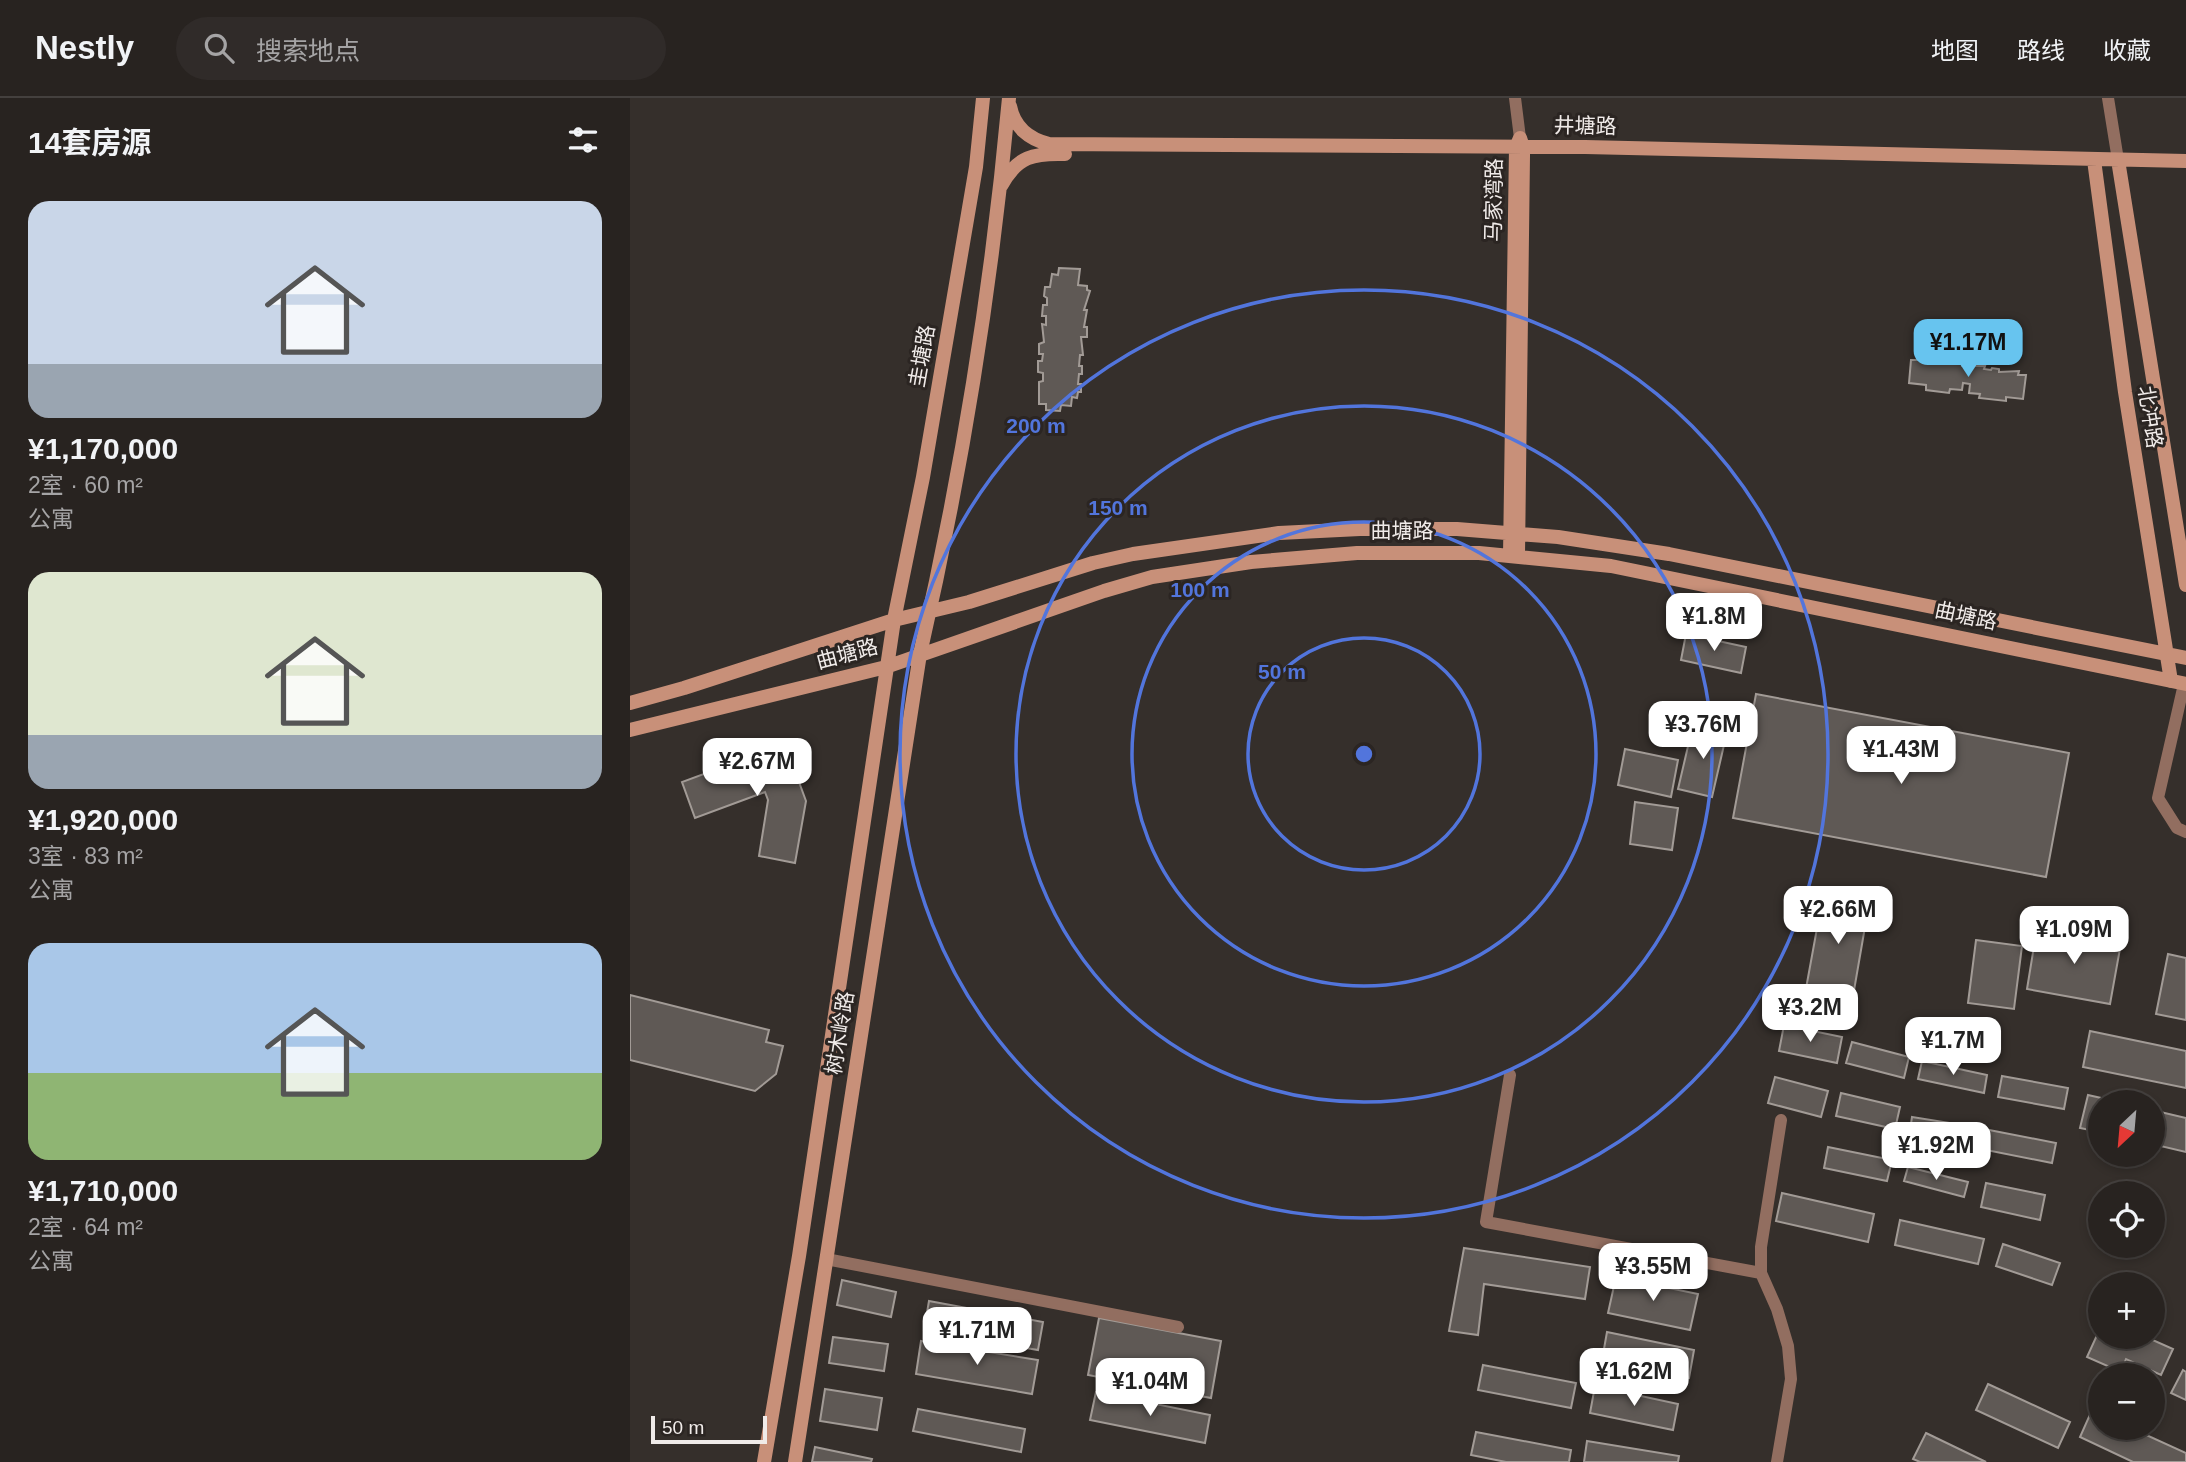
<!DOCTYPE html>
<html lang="zh">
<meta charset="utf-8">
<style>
:root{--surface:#282320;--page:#302b29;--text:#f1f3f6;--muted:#a5a4a5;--line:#44403e;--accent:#67c4ef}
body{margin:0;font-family:Helvetica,"Noto Sans SC",sans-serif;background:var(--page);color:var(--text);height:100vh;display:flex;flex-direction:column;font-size:26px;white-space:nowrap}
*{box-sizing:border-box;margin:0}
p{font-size:23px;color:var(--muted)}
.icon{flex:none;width:38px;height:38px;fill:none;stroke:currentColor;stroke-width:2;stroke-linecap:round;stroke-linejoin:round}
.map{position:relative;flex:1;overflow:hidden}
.drawer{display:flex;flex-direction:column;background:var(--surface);width:630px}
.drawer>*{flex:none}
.needle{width:46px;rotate:206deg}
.controls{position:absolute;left:1458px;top:992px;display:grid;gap:14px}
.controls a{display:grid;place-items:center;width:77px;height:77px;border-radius:50%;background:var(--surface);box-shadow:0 4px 10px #0003,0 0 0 2px var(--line);font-size:35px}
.scale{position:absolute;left:21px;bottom:18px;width:116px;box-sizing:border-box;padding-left:7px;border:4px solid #f0ebe9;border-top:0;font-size:19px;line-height:24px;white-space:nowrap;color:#f0ebe9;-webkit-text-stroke:5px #2b2522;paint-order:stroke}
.price{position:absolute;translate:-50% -60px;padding:0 16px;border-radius:14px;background:#fff;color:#222;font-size:23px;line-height:46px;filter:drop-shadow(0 2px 4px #0008)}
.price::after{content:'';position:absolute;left:50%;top:42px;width:21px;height:16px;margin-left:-10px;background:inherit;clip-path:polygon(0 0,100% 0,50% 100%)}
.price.active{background:var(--accent);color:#111}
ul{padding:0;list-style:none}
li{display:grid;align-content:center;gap:14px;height:371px;padding:0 28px}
li span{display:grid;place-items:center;height:217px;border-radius:21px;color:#555}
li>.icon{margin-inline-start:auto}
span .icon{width:126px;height:126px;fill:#fffc;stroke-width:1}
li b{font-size:30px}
h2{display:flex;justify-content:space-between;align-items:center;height:84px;padding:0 28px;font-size:30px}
header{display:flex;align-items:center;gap:42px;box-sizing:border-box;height:98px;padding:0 35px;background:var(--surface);border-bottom:2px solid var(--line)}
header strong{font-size:33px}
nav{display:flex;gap:38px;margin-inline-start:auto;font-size:24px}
.search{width:490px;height:63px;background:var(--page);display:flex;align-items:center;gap:18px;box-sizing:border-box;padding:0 24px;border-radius:38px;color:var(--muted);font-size:26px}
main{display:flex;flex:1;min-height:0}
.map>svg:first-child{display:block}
.building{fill:#5f5955;stroke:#a29b96;stroke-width:2}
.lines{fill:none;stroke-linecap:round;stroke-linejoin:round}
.street{stroke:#926e60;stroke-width:12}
.secondary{stroke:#c89079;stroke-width:14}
.ring{fill:none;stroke:#5275dc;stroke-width:3.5}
.labels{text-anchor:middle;stroke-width:6;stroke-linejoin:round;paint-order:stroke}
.street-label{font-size:21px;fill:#f0ebe9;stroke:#2b2522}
.centre{fill:#5275dc;stroke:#2b2522;stroke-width:3.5}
.ring-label{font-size:21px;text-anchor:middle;font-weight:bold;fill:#5275dc;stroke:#2b2522;stroke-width:6;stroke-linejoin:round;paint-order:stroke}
</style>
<header>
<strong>Nestly</strong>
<div class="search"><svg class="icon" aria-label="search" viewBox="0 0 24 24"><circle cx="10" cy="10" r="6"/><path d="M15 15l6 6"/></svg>搜索地点</div>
<nav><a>地图</a><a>路线</a><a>收藏</a></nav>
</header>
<main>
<section class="drawer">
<h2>14套房源<svg class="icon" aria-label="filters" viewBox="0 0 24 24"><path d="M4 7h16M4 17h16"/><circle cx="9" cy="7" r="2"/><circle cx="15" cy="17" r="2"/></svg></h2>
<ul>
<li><span style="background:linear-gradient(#c9d6e8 75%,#9aa5b1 0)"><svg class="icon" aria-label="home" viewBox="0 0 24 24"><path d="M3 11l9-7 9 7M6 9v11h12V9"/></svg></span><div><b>¥1,170,000</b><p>2室 · 60 m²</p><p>公寓</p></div></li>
<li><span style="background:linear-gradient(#dfe7d0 75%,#9aa5b1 0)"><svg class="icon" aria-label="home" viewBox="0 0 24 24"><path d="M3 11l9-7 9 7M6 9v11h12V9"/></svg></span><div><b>¥1,920,000</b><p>3室 · 83 m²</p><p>公寓</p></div></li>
<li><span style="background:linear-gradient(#a9c7e8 60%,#8fb573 0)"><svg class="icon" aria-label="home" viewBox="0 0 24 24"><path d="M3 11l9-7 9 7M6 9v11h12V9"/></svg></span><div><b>¥1,710,000</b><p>2室 · 64 m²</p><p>公寓</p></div></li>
</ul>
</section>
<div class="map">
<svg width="1556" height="1364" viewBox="0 0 1556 1364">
<rect width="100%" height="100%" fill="#352f2b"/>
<path class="building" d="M429,170L450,171L448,187L457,188V192L460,193L454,212H457L454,229H457V239H451L453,257H450L449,268H452V276H449L448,286H451V294H448L447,300L442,299L441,308L431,307L430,313L416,312V306H409V284L413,283V275L408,274V263H412L413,256H409V246L414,244L412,226L416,227V218H412L413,207H417V200L414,198L415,189H420L422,176L428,177Z
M1290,260L1298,261V263L1332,266V268H1355L1354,271L1361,272L1362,270L1369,271V274L1389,273L1388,277H1396L1393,301L1376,299V303L1349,300L1350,296L1339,295L1340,286L1333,285L1332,292L1320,291L1319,295L1296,292V287L1279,285L1281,262H1290Z
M1056,536L1116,549L1111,575L1051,562Z
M1126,596L1439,655L1416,779L1103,720Z
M1063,627L1097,634L1082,699L1048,691Z
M155,646L176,703L165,765L129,758L138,702L135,694L65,720L52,684Z
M995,651L1048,662L1041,699L988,687Z
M1005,704L1048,710L1042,752L1000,746Z
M1194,792L1240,800L1222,904L1175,896Z
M1407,830L1491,845L1480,906L1397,891Z
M1346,842L1392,848L1384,911L1338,905Z
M1538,856L1556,860V922L1526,916Z
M0,897L139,932L136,944L153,948L146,976L125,993L0,962Z
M1154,927L1212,939L1207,965L1149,953Z
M1460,933L1556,953V990L1453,969Z
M1222,944L1279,959L1274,980L1216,965Z
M1292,963L1357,977L1354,995L1288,981Z
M1372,978L1438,990L1434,1011L1368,999Z
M1145,979L1198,993L1191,1019L1138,1005Z
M1211,995L1270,1009L1265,1031L1206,1018Z
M1458,997L1489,1004H1470V1034L1450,1030Z
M1522,1012L1556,1020V1054L1522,1046Z
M1282,1019L1345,1029L1342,1049L1279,1039Z
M1354,1031L1426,1045L1422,1065L1351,1051Z
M1198,1049L1262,1062L1257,1083L1194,1070Z
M1278,1069L1338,1084L1334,1099L1274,1083Z
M1356,1085L1415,1097L1410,1122L1351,1109Z
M1152,1095L1244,1116L1238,1144L1146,1123Z
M1270,1122L1354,1141L1348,1166L1265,1147Z
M1373,1146L1430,1165L1422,1187L1366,1168Z
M834,1150L960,1169L955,1201L854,1186L848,1237L819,1233Z
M986,1179L1068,1196L1060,1232L978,1215Z
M212,1182L266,1194L261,1219L207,1207Z
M299,1203L413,1224L408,1252L294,1232Z
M469,1220L591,1243L581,1300L458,1277Z
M977,1234L1064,1252L1059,1280L972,1262Z
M1468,1235L1470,1239H1477L1501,1249L1506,1239H1516L1543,1251L1531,1277L1496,1261L1491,1274L1457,1259Z
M203,1239L258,1246L254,1273L199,1265Z
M291,1243L408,1262L402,1296L286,1276Z
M853,1267L946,1285L941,1310L848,1292Z
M1553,1272L1556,1274V1302L1541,1295Z
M1358,1286L1440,1324L1428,1350L1346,1312Z
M965,1288L1048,1306L1043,1332L960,1315Z
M195,1291L252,1300L247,1332L190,1323Z
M466,1294L580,1317L575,1345L460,1322Z
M288,1311L395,1331L391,1354L283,1333Z
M1462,1312L1470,1316V1330H1501L1556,1355V1364H1503L1450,1339Z
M846,1334L941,1352L939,1364H876L841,1357Z
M1296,1335L1356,1364H1290L1283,1361Z
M957,1343L1049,1358L1048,1364H954Z
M185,1349L242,1361L241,1364H182Z"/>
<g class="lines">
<path class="street" d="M885,0L890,40
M1478,0L1488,62
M1554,586L1528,700L1547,730L1556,734
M880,977L856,1124L1131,1175
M196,1161L548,1229
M1147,1364L1161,1281L1158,1248L1147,1211L1131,1175V1149L1151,1022"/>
<path class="secondary" d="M380,8C384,29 399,41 419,46L955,49L1556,63
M1464,62L1495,294L1541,583
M1488,62L1556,487
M371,88C387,58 404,55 435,56
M880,457L886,49L890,40L893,49V58L888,457
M0,605L54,590L264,522L339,504L463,465L503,456L649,435L730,431H827L889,436L928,439L1039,456L1556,560
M0,632L256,569L474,493L522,479L621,464L727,455H849L981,468L1556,586
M134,1364L169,1158L264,522L293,379L346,69L353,0
M165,1364L290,556C332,373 362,187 379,0"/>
</g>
<g class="ring">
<circle cx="734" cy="656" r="116"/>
<circle cx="734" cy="656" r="232"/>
<circle cx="734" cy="656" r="348"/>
<circle cx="734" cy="656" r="464"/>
</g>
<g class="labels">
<g class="street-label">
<text transform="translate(955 28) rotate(1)" y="7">井塘路</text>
<text transform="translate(864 102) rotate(-89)" y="7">马家湾路</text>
<text transform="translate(292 258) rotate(-80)" y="7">圭塘路</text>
<text transform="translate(1520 319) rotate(81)" y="7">北冲路</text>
<text x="772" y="440">曲塘路</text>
<text transform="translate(1336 518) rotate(12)" y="7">曲塘路</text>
<text transform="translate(217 556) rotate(-15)" y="7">曲塘路</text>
<text transform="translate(210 935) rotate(-81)" y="7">树木岭路</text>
</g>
</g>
<circle cx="734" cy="656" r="10" class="centre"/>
<g class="ring-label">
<text x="406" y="335">200 m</text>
<text x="488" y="417">150 m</text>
<text x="570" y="499">100 m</text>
<text x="652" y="581">50 m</text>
</g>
</svg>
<div class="controls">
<a><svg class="needle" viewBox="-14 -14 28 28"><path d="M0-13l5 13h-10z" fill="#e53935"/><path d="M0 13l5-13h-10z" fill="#a5a4a5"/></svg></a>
<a><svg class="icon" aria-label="locate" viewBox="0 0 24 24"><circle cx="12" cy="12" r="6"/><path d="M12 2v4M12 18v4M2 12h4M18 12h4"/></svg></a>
<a>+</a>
<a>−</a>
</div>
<div class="scale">50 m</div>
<b class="price active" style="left:1338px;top:281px">¥1.17M</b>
<b class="price" style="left:1084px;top:555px">¥1.8M</b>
<b class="price" style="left:1073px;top:663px">¥3.76M</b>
<b class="price" style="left:1271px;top:688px">¥1.43M</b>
<b class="price" style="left:127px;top:700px">¥2.67M</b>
<b class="price" style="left:1208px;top:848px">¥2.66M</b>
<b class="price" style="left:1444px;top:868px">¥1.09M</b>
<b class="price" style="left:1180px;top:946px">¥3.2M</b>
<b class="price" style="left:1323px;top:979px">¥1.7M</b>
<b class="price" style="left:1306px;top:1084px">¥1.92M</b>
<b class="price" style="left:1023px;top:1205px">¥3.55M</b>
<b class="price" style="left:347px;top:1269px">¥1.71M</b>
<b class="price" style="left:1004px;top:1310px">¥1.62M</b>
<b class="price" style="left:520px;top:1320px">¥1.04M</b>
</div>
</main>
